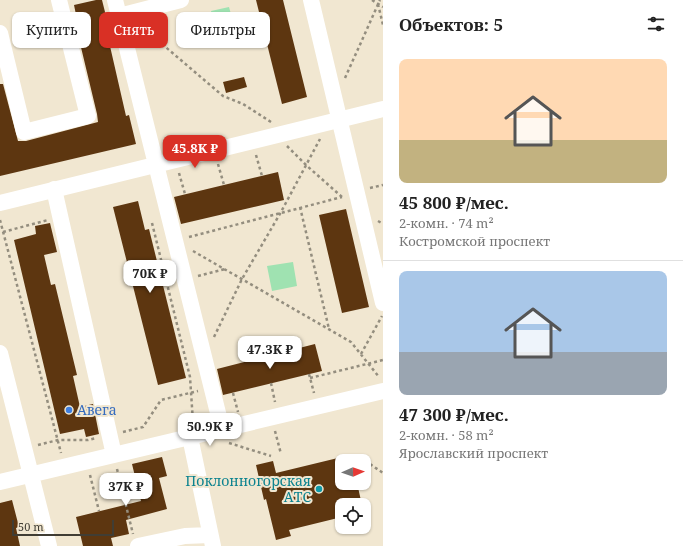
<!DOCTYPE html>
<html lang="ru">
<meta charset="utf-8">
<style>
:root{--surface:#fff;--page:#f6f6f6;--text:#222;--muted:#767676;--line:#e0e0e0;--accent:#d93025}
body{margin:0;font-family:"Noto Serif",serif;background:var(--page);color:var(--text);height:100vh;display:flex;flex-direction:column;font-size:15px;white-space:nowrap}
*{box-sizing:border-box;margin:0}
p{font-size:13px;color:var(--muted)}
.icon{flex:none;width:22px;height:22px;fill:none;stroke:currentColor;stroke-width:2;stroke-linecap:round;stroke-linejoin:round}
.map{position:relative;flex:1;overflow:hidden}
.panel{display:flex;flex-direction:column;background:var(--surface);width:300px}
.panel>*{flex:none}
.guide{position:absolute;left:12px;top:12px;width:311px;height:36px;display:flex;gap:8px}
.needle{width:26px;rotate:88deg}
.controls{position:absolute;left:335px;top:454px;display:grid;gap:8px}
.controls a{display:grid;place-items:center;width:36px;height:36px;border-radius:8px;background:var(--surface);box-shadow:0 1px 3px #0004;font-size:20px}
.scale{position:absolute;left:12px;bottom:10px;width:102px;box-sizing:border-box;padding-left:4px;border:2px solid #403d34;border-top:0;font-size:11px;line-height:14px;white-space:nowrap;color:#403d34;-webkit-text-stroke:3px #f1e7d1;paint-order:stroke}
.price{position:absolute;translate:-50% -34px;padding:0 9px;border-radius:8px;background:#fff;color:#222;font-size:13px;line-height:26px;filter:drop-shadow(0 1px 2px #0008)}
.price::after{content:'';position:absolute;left:50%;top:24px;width:12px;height:9px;margin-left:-6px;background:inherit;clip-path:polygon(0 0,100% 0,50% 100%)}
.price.on{background:var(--accent);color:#fff}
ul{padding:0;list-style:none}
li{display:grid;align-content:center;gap:8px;height:212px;padding:0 16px}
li+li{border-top:1px solid var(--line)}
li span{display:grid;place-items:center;height:124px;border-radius:8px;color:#555}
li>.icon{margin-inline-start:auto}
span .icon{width:72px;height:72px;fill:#fffc;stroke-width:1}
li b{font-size:17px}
h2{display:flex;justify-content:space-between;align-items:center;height:48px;padding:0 16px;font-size:17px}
.chip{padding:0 14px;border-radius:8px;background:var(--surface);box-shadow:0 1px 3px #0004;font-size:14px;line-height:36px}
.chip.on{background:var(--accent);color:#fff}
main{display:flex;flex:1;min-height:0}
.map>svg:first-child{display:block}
.green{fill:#9fe2b1}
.building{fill:#5d3610}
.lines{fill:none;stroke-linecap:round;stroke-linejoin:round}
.path{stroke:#948e7f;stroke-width:2.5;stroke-dasharray:3 3;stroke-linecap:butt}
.minor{stroke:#fff;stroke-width:16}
.shop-dot{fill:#3f7fe0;stroke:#f1e7d1;stroke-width:1.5}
.culture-dot{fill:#0f9aa8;stroke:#f1e7d1;stroke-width:1.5}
.labels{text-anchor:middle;stroke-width:4;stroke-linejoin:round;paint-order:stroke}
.shop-label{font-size:14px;fill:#366cbe;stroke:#f1e7d1;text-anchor:start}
.culture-label{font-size:14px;fill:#0d838f;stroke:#f1e7d1;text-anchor:end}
</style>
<main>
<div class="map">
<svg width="383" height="546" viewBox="0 0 383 546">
<rect width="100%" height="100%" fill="#f1e7d1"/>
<path class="green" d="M229,7L237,36L219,41L211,11Z
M293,262L297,286L272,291L267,266Z"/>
<path class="building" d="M96,0H102L110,32L107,33L126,116L129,115L136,144L0,176V84H3L18,141H26L98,122L97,114L79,39H81L74,5Z
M256,0H283L307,97L282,104Z
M244,77L247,87L226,93L223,82Z
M278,172L284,200L181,224L174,197Z
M138,201L145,230L149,229L186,378L158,385L113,207Z
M346,209L369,307L342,313L319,215Z
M50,223L57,252L44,255L51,285L55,284L77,375L73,376L80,407L93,404L99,434L86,437L84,429L60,434L14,240L36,234L35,226Z
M315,344L322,371L223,395L217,369Z
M162,457L167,476L159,478L167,509L126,520L129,534L111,538L113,546H83L76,517L141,501L132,464Z
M342,457V483H357L362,505H342V517L289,530L291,536L276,540L266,499L264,500L256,465L273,461L276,473Z
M12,500L19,527L16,528L20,546H0V503Z"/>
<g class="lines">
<path class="path" d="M372,0L383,7
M378,4L383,25
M162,44L223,96L243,104L271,122
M345,78L380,0
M287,146L306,165L342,197
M256,155L262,176
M218,164L224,185
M179,173L185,194
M370,188L383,185
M300,207L329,329
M0,220L61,453
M378,221L383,224
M152,223L190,377L193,422
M3,232L48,220
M189,237L342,197
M193,251L351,342L379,377
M198,276L225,269
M214,337L242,279L281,212L320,139
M361,354L382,316
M309,374L314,393
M310,378L383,360
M271,383L275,402
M233,393L238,412
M275,431L281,454
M123,432L143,427L161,400L198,391
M229,443L271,456
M38,445L58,440H88L96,438
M370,464L383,473
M117,469L133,534
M90,475L99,511"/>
<path class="minor" d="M115,0L222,429
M311,0L383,303
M119,16L181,0
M0,33L24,132L88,116L59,0
M54,189L114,455
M0,203L383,109
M0,353L49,546
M190,437L213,546
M0,482L383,391
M138,546L185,536L210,535"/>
</g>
<circle class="shop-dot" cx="69" cy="410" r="4"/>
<circle class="culture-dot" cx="319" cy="489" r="4"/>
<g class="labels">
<g class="shop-label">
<text x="77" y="415">Авега</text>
</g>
<g class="culture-label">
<text x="311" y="486">Поклонногорская<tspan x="311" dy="16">АТС</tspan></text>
</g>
</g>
</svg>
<div class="controls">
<a><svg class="needle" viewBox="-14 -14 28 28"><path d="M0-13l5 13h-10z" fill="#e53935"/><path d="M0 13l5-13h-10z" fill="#767676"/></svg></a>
<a><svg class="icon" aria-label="locate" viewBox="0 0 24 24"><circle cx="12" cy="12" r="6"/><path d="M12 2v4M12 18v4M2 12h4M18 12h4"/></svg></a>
</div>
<div class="scale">50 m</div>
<b class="price on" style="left:195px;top:169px">45.8K ₽</b>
<b class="price" style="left:150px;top:294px">70K ₽</b>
<b class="price" style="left:270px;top:370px">47.3K ₽</b>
<b class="price" style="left:210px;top:447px">50.9K ₽</b>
<b class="price" style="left:126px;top:507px">37K ₽</b>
<div class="guide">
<a class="chip">Купить</a>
<a class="chip on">Снять</a>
<a class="chip">Фильтры</a>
</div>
</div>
<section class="panel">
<h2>Объектов: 5<svg class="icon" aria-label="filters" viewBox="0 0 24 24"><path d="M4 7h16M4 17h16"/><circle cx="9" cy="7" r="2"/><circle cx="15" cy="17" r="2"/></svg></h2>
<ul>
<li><span style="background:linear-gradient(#ffd9b3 65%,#c2b280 0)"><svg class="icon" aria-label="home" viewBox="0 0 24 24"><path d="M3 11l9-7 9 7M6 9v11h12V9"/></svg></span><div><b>45 800 ₽/мес.</b><p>2-комн. · 74 m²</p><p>Костромской проспект</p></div></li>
<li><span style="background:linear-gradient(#a9c7e8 65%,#9aa5b1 0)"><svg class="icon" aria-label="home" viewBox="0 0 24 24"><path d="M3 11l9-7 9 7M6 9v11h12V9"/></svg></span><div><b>47 300 ₽/мес.</b><p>2-комн. · 58 m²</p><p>Ярославский проспект</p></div></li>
</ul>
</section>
</main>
